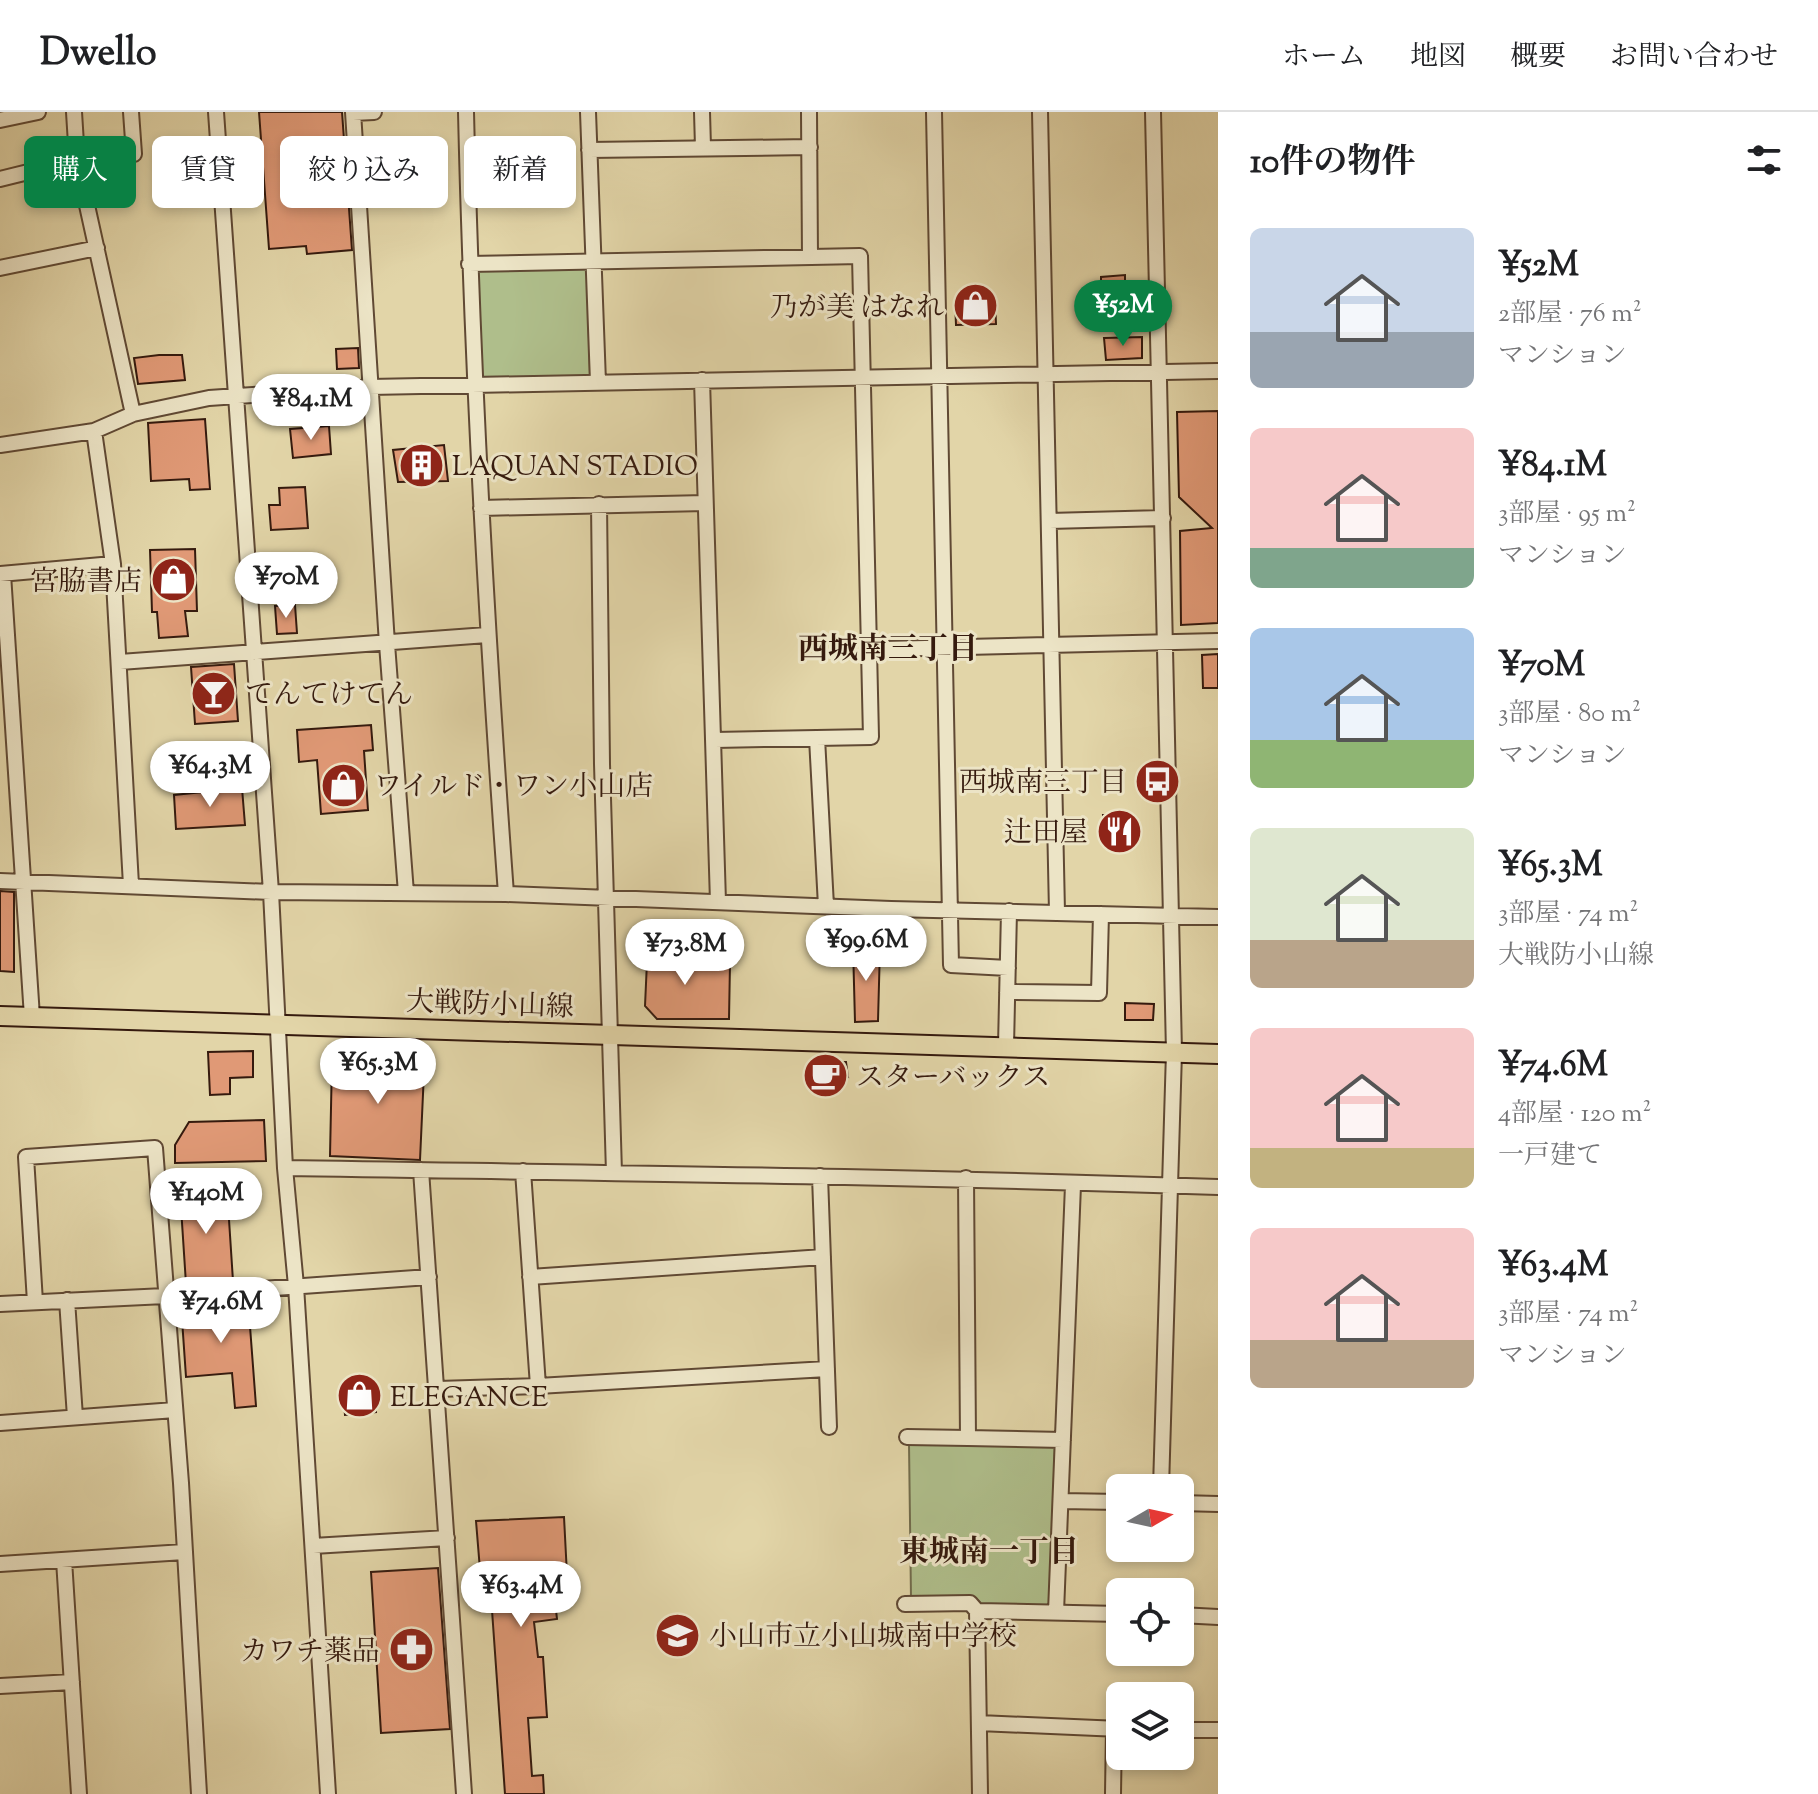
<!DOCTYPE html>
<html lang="ja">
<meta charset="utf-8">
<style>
:root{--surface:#fff;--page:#f2f2f2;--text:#202124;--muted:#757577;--line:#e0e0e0;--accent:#0b8043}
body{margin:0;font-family:"Sorts Mill Goudy","Noto Serif JP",serif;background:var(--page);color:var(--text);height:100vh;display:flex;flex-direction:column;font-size:30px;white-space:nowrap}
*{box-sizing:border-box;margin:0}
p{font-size:26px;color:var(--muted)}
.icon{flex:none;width:44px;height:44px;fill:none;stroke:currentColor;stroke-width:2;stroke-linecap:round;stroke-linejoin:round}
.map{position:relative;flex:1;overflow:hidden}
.panel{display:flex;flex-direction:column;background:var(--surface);width:600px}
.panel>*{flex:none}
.top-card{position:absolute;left:24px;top:24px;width:760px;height:72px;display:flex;gap:16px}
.needle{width:52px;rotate:81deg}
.controls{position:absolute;left:1106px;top:1362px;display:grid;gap:16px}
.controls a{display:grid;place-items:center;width:88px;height:88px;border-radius:12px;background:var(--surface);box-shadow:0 4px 12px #0003;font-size:40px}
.price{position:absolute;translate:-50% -68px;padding:0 18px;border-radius:28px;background:#fff;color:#222;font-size:26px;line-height:52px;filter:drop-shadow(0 2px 4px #0008)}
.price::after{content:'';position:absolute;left:50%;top:48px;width:24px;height:18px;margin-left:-12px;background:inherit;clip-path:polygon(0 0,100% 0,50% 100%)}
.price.current{background:var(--accent);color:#fff}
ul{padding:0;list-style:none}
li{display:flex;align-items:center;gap:24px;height:200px;padding:0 32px}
li span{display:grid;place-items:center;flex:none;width:224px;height:160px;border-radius:12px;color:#555}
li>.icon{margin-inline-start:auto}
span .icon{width:96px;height:96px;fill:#fffc;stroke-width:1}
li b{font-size:34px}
h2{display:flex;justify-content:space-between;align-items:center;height:96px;padding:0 32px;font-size:34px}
.chip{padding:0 28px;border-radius:12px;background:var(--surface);box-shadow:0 4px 12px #0003;font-size:28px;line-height:72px}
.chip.current{background:var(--accent);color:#fff}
header{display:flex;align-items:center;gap:48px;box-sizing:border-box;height:112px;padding:0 40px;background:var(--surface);border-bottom:2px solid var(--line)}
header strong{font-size:38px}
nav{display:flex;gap:44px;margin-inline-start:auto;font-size:28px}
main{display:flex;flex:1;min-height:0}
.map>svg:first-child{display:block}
.green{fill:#afbe8b;stroke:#726c4c;stroke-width:2}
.building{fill:#e09976;stroke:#351a0e;stroke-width:2}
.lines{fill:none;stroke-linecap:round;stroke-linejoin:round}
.minor-casing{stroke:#604934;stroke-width:18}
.major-casing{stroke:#351a0e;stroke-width:22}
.minor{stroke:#ece4c6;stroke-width:14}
.major{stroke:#e2d5a8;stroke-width:18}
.labels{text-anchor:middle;stroke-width:6;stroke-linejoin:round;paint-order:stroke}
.poi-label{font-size:28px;fill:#351a0e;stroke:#ece4c6;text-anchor:start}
.street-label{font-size:28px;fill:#351a0e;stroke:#ece4c6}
.neighbourhood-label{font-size:30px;font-weight:bold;fill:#351a0e;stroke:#ece4c6}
</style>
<header>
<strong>Dwello</strong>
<nav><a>ホーム</a><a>地図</a><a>概要</a><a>お問い合わせ</a></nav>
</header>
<main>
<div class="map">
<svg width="1218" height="1682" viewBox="0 0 1218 1682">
<rect width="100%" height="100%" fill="#e2d5a8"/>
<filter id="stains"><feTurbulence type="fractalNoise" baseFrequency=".0025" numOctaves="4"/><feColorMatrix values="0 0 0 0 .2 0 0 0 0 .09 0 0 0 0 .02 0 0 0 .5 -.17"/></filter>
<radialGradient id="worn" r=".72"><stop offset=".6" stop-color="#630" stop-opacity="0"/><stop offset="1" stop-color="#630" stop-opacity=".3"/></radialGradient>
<path class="green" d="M587,156L590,264L480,267L477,159Z
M909,1332L1055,1334L1050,1494L981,1492L976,1486H911Z"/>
<path class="building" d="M259,0H342L352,138L307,142L306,134L269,137Z
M1125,163V187L1101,188V165Z
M995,186L996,212L956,213L955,188Z
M1142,225V246L1106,248L1104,226Z
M358,236L359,256L337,257L336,237Z
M159,243H182L185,268L138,272L134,246Z
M1218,299V511L1181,513L1180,419L1212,416L1179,385L1177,300Z
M205,307L210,377L190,378L189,367L151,369L148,311Z
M329,314L331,342L293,346L290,317Z
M444,333L448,369L398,370L393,338Z
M305,375L308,416L271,418L269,393H280L279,376Z
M195,437L197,499H185L188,524L159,526L157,500H152L150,438Z
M295,493L297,521L277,522L275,494Z
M1218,542V576H1203L1202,543Z
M234,552L238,609L195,612L191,555Z
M371,613L373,638L364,639L368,698L321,702L317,648L299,650L297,618Z
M242,676L245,713L176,717L174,683Z
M1103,703H1121L1122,712L1133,711L1134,727L1105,729Z
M0,779L14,780V860L0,859Z
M648,827H667V850L730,851L729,907H657L645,894Z
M853,834L880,835L878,909L855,910Z
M1125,891L1154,892L1153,908H1125Z
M378,937L425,938L420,1048L330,1044L332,948L378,949Z
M253,939V965L230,966V982L210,983L208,940Z
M813,950H846L848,965L837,963L836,980L815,979Z
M264,1008L266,1049L175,1051V1033L189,1010Z
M227,1077L233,1169L186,1172L180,1080Z
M248,1188L256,1294L235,1296L232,1261L186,1265L181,1193Z
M373,1269L376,1300L345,1303L342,1272Z
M564,1405L567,1463L552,1464L557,1507L534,1510L538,1545H543L547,1605L528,1606L532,1664L543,1663L544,1682H505L490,1470H481L476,1409Z
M438,1456L450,1617L381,1621L371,1460Z"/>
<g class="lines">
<defs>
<path id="minor" d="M74,0L77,48L133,302
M216,0L271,780L285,1056L296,1174L328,1682
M353,0L387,532L406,781
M466,0C472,261 487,522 506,782
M588,0L598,270
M702,0L703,35
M809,0L810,145
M934,0L951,853L1008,856
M1040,0L1057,800
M1153,0L1174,940L1161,1376
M353,1L374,0
M0,8L38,0
M589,38L810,35
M0,67L77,48L134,42L131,0
M469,152L860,144L871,625L715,628
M0,156L97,136
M702,268L718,790
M94,319L113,452L131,773
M0,333L94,319L133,302L209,286L370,275L1218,259
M599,392L602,652L614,1061
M481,396L705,391
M1049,409L1163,406
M0,462L113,452
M3,462L32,905
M884,537L1218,529
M120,550L487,523
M817,626L826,794
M0,769L271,780L506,782L891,797L1218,805
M1007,880L1099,881L1101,802
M1006,934L1009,799
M285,1056C596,1061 907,1064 1218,1075
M421,1058L464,1682
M523,1059L538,1274
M820,1064L829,1315
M966,1066L968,1326L1063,1328
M530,1165L823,1145
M67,1188L75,1305
M35,1190L26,1045L155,1036L181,1371L199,1682
M0,1192L165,1184L429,1165
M438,1277L538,1274L827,1257
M0,1311L175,1298
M907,1325L968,1326
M1061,1389L1120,1390
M1180,1391L1218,1392
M313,1434L447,1426
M64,1448L79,1682
M0,1452L184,1440
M905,1492L970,1491L977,1499L1120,1502
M977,1499L980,1682
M1056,1500L1073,1073
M1180,1503L1218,1505
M0,1574L72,1570
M979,1611L1120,1617
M1180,1618H1218
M1113,1682L1114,1617"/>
<path id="major" d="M0,904L1218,942"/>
</defs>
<use href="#minor" class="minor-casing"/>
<use href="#major" class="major-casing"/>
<use href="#minor" class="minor"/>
<use href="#major" class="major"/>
</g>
<defs>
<symbol id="shop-disc" viewBox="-11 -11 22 22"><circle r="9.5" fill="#8f2418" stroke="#ece4c6"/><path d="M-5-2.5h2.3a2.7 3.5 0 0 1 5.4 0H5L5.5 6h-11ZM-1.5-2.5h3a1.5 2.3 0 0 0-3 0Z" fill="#fff"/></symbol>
<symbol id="building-disc" viewBox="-11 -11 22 22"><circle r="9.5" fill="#8f2418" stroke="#ece4c6"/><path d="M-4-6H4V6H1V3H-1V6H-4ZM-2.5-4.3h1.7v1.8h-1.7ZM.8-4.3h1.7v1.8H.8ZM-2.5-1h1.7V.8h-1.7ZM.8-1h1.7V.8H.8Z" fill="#fff"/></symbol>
<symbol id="bar-disc" viewBox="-11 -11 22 22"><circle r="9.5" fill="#8f2418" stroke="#ece4c6"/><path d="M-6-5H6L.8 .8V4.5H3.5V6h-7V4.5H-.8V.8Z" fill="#fff"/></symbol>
<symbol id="bus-disc" viewBox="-11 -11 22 22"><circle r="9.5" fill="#8f2418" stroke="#ece4c6"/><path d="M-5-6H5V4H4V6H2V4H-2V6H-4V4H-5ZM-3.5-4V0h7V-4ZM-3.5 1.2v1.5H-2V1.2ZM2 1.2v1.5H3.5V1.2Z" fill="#fff"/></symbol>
<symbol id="restaurant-disc" viewBox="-11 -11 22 22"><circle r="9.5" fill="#8f2418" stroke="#ece4c6"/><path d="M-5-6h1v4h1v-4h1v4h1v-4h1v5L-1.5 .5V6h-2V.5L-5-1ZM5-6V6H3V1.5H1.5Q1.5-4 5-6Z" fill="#fff"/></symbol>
<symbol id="cafe-disc" viewBox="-11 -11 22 22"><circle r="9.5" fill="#8f2418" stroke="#ece4c6"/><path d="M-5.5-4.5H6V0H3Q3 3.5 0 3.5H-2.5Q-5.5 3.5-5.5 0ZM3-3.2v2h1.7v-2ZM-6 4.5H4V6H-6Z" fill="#fff"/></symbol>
<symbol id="school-disc" viewBox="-11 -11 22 22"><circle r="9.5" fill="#8f2418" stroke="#ece4c6"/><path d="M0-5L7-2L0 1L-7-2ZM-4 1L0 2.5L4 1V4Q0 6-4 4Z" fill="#fff"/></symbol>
<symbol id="pharmacy-disc" viewBox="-11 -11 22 22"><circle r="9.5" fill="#8f2418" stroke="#ece4c6"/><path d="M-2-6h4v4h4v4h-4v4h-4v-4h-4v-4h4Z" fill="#fff"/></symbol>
</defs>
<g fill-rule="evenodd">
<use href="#shop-disc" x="950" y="168" width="51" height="51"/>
<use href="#building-disc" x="396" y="328" width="51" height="51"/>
<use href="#shop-disc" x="148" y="442" width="51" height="51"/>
<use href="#bar-disc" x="188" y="556" width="51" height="51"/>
<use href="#bus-disc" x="1132" y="644" width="51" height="51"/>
<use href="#shop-disc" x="318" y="648" width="51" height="51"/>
<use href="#restaurant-disc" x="1094" y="694" width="51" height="51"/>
<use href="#cafe-disc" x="800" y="938" width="51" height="51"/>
<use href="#shop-disc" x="334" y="1258" width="51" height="51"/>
<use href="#school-disc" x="652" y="1498" width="51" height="51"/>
<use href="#pharmacy-disc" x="386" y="1512" width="51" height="51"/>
</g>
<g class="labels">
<g class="poi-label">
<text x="944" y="204" text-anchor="end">乃が美 はなれ</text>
<text x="452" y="363">LAQUAN STADIO</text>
<text x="142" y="478" text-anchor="end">宮脇書店</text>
<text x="245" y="591">てんてけてん</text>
<text x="1127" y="679" text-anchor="end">西城南三丁目</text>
<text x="374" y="683">ワイルド・ワン小山店</text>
<text x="1088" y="729" text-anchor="end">辻田屋</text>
<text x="856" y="974">スターバックス</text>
<text x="390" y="1294">ELEGANCE</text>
<text x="709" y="1533">小山市立小山城南中学校</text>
<text x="380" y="1548" text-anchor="end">カワチ薬品</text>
</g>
<g class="street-label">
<text transform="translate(490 891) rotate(2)" y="10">大戦防小山線</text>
</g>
<g class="neighbourhood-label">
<text x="888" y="546">西城南三丁目</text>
<text x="989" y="1449">東城南一丁目</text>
</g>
</g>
<rect width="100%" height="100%" filter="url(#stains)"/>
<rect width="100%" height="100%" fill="url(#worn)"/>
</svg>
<div class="controls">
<a><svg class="needle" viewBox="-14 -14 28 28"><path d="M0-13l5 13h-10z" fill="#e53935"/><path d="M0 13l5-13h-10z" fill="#757577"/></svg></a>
<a><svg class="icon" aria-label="locate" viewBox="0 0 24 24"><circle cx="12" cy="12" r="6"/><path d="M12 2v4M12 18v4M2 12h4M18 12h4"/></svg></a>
<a><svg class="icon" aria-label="layers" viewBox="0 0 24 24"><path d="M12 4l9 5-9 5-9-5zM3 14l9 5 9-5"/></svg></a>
</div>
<b class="price current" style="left:1123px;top:236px">¥52M</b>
<b class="price" style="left:311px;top:330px">¥84.1M</b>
<b class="price" style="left:286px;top:508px">¥70M</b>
<b class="price" style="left:210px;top:697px">¥64.3M</b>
<b class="price" style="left:866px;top:871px">¥99.6M</b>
<b class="price" style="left:685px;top:875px">¥73.8M</b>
<b class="price" style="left:378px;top:994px">¥65.3M</b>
<b class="price" style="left:206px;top:1124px">¥140M</b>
<b class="price" style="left:221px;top:1233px">¥74.6M</b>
<b class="price" style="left:521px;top:1517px">¥63.4M</b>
<div class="top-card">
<a class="chip current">購入</a>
<a class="chip">賃貸</a>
<a class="chip">絞り込み</a>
<a class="chip">新着</a>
</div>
</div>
<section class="panel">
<h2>10件の物件<svg class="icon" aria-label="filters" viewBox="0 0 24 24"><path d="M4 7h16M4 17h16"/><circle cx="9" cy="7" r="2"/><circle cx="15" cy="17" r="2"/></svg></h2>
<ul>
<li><span style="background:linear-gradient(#c9d6e8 65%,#9aa5b1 0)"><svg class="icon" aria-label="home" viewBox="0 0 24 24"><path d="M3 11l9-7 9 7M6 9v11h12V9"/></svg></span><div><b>¥52M</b><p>2部屋 · 76 m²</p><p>マンション</p></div></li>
<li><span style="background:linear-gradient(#f6c9c9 75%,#7fa58c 0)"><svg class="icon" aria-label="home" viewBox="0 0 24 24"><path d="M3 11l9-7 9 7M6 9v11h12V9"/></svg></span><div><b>¥84.1M</b><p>3部屋 · 95 m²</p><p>マンション</p></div></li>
<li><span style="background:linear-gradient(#a9c7e8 70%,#8fb573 0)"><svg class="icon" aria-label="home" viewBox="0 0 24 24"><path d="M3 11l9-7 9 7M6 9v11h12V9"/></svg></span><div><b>¥70M</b><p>3部屋 · 80 m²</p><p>マンション</p></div></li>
<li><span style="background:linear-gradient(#dfe7d0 70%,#b9a48a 0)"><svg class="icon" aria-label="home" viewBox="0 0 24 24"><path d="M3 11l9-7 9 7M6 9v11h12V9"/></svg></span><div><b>¥65.3M</b><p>3部屋 · 74 m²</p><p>大戦防小山線</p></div></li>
<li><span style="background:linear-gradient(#f6c9c9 75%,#c2b280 0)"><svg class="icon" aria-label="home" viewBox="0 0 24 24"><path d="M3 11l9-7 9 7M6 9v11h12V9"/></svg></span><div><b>¥74.6M</b><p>4部屋 · 120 m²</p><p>一戸建て</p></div></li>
<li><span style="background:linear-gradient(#f6c9c9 70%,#b9a48a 0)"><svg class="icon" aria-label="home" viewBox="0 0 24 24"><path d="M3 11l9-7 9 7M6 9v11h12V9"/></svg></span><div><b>¥63.4M</b><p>3部屋 · 74 m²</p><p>マンション</p></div></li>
</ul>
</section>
</main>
